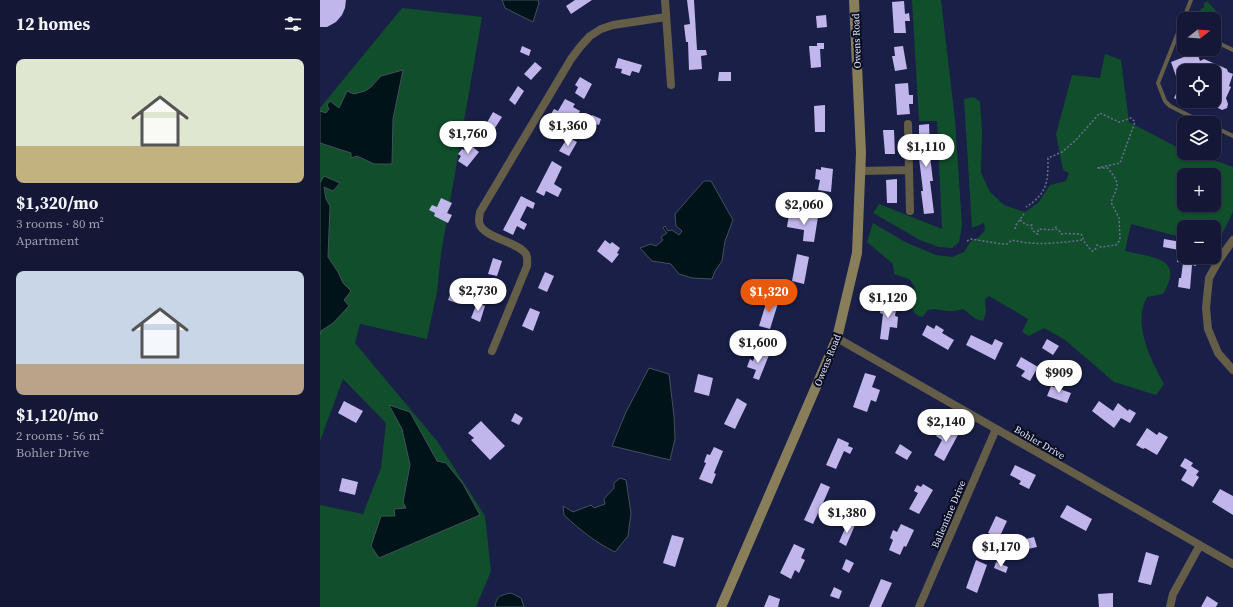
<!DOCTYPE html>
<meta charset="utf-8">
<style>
:root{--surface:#141736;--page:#1d203e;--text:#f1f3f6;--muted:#9d9fad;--line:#333651;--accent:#ea580c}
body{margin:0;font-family:"Source Serif 4",serif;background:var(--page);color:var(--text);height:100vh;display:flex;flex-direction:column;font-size:15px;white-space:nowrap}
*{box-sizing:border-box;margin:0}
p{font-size:13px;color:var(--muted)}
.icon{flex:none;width:22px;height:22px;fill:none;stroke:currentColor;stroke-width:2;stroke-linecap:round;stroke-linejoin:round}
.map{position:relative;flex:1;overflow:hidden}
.drawer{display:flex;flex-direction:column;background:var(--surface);width:320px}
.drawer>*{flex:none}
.needle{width:26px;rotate:73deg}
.fabs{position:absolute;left:857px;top:12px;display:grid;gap:8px}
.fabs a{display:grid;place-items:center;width:44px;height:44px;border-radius:8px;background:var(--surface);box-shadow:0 1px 3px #0004,0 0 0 1px var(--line);font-size:20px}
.price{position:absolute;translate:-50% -34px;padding:0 9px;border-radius:14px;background:#fff;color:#222;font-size:13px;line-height:26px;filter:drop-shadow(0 1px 2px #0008)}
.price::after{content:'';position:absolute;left:50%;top:24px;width:12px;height:9px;margin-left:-6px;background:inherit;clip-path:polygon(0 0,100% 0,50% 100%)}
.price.active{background:var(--accent);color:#fff}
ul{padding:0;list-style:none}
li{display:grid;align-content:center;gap:8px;height:212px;padding:0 16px}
li span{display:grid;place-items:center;height:124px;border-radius:8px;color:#555}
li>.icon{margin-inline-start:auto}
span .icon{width:72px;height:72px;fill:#fffc;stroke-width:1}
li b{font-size:17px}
h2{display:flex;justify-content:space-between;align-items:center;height:48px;padding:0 16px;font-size:17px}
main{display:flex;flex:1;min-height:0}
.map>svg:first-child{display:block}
.green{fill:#114e2b;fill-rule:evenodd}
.water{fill:#001318;stroke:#42515d}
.building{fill:#c1b6ec}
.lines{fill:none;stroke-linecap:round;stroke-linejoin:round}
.path{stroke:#6a7094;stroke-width:1.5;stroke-dasharray:2 2;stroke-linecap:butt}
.lane{stroke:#645e48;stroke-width:4}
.street{stroke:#645e48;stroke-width:8}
.secondary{stroke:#887e5a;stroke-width:10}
.labels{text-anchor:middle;stroke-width:4;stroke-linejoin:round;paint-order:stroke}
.street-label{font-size:10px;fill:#dce3ff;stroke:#090c1e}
</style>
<main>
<section class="drawer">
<h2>12 homes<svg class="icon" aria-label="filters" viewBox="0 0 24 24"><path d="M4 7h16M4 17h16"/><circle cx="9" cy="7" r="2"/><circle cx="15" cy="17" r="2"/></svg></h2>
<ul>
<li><span style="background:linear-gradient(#dfe7d0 70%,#c2b280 0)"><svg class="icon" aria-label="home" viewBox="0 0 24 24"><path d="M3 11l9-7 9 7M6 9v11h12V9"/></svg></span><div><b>$1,320/mo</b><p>3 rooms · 80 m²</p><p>Apartment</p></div></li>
<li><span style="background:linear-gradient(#c9d6e8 75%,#b9a48a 0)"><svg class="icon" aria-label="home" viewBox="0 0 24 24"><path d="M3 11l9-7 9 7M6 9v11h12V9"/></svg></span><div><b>$1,120/mo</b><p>2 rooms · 56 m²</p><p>Bohler Drive</p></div></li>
</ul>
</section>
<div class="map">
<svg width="913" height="607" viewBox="0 0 913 607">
<rect width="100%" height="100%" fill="#1a1f48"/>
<path class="green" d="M592,0H621L635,120L642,226L639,242L632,248L619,247L600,240L553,213L559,204L622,229L617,121H599Z
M887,1L902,18V29L894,33V19H875L879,13L882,12L880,10L884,7V3Z
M82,8L162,17L121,254L117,292L107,339L40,324L35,343L117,441L165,516L171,571L156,607H0V505L43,514L61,468L66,423L23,379L0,441V108Z
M785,54L801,60L809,122L855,146L864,150V153H874L913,167V212L896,246L894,245V227H864V238L811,224L805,251C833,258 865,257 843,294L827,297C812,324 831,360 844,384L836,395L794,382L745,340L724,328L709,336L702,332L708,319L669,296L665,299L666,313L663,321L656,319L643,309L635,311H627L614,309L608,310L602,317C599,316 596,315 594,312C590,307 590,291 595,287L589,279L574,274L573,264L547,242L553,223L585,242L616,255L632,257L644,252L651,241L659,237L665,230L664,223L652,228L644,99L654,97L660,102L662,132L661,173L670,192L684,205L705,212L718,203L730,185L746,181L749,173L743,170L736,134L752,75L780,78ZM864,175H894V205H864Z"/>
<path class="water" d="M182,0H218L219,3L213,22L185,8Z
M83,70L73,119L72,164H54L37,156L31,158V153L0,143V111L6,113L9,109L7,105L10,101L19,108L27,91L34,94L45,91L51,87L61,76Z
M4,176L20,183L13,191L4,187L6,199L10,206L8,257L18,272L23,283L31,291L24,300L29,306L13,323L1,331L0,335V183Z
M384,181H391L413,220L405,241L402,261L395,271L392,279L372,278L359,274L351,264L332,261L320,248L331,244L336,246L343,240L341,237L347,233L343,228L345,226L348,231L352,230L359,235L362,231L356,226L355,214Z
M329,368L349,374L354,416L355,439L350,460L292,446L306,412Z
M69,405L90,412L117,461L126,463L143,484L160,515L59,558L51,546L61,516H75L74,509L86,508L83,502L90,465L82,429Z
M300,478L306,480L311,513L308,536L295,552C275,542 260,530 244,515L243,506L253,512L271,505L274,508L285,504L284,499L294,488V483Z
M191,593L201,598L204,607H175C176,596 181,595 191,593Z"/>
<path class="building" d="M0,0H26L25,8L22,15L16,22L7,27H0Z
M255,0H272L251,14L246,6Z
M367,0H374L377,50H386L387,55L381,56L382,69L369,70L368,42H366L364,25L370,24Z
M584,1L585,14L589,13L590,21H585L586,33H574L572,2Z
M506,15L507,27L497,28L496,16Z
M497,43H504V49H500L501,67L491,68L489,46H497Z
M202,46L211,50L209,56L200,52Z
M583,46L587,69L575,71L572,56H575L574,47Z
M877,52L880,61L884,59L907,69L908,72L913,74L909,86L911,87L906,98L908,104L907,108L902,110L898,108L896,104L894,103V71H864V79L856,76L851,62Z
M298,58L322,65L319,73L312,71L310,76L301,73L302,69L295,68Z
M215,62L222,68L211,80L204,74Z
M399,72H411V81H398Z
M260,77L272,84L264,99L255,93L258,87L255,85Z
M588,83L589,95H593V104H589L590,114L577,115L575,84Z
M198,86L204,91L195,105L189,100Z
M858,90L864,93L861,102L854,98Z
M245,99L255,104L253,107L260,111L257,117L250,113L245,122L231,114L234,109L238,111Z
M505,105V132H495L494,106Z
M173,112L182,117L173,131L165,126Z
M272,115L281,119L279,125L269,122Z
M609,124L610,148H609L613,181H610L614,213L604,214L601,191H603L599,158V125Z
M563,130H574L575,154H565Z
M248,137L257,142L249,156L239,151Z
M149,144L159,152L147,167L138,161L141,156L138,154L142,149L144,150Z
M232,161L242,167L234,184L242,189L238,197L226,191L224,196L216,192Z
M501,167L513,169L511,192L498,190L500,180L495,179L496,169L501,170Z
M577,179V203H567L566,180Z
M201,196L215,203L213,209L207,206L200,220L207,224L204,230L197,226L193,235L183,230Z
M121,198L132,203L127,213L132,215L128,223L114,216L115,213L109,210L112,205L117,207Z
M469,214L487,217V215L498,217L494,242L483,241L484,230L467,227Z
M844,239L861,242V241H864V257H877L876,266L872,265L870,289L858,287L859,278H861L863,263L857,262L859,250L843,247Z
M285,240L290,244L292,242L300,248L297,253L299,254L292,263L277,251Z
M477,254L489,257L484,284L472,281Z
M173,258L182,261L177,276L168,274Z
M225,272L234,276L227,292L218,288Z
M131,292L142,296L139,304L128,300Z
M448,297L459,300L450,329L439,326Z
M561,302L577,304L575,316L578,317L577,328L570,327L568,340L560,339L563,314L560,313Z
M157,303L165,306L160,322L151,318Z
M210,308L220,312L213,331L202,326Z
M607,325L614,329L616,325L624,330L622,333L634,340L628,350L602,335Z
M651,335L672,345L675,339L683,343L675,360L646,345Z
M727,339L739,346L733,355L722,348Z
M437,350L449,355L439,380L433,378L436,370L427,367L430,359L433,361Z
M701,357L718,367L710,381L701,376L705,371L696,366Z
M545,373L556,376L552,387L560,390L556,402L551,400L547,412L533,407Z
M378,374L393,378L389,396L374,392Z
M731,386L751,393L747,403L727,396Z
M417,398L427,404L415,429L404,424Z
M24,401L43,411L36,423L18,413Z
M779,401L793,411L798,403L808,411L809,409L816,413L810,423L801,418L794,428L772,411Z
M195,413L203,418L199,425L191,421Z
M161,421L185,446L170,460L151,440L154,438L148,433Z
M633,427L640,431L624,461L614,455L622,440L616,436L620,429L629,434Z
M827,428L837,435L839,432L848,437L837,455L825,448L823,449L816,445Z
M518,438L529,443L528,446L533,448L530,454L524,451L516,469L506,465Z
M580,444L592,452L587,460L575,453Z
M394,447L403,451L394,473L396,474L392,484L379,479L386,463L384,462L387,454L390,455Z
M865,458L873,463L871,466L879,471L876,475L879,477L873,487L861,480L867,470L860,466Z
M695,465L716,475L709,489L699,484L701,481L690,475Z
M22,478L38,482L35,495L19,491Z
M501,483L510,487L503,503L511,506L507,514L499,511L493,524L484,520Z
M603,484L613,490L599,514L589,509L598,493L594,491L597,485L601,487Z
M900,489L913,496V515L892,502Z
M747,505L772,519L766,531L740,517Z
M676,516L687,521L680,536L698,540L696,549L676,544L674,550L665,546L670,534L668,533Z
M528,522L535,525L526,546L519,542Z
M581,524L594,530L586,547L584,546L580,555L569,550L573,540L570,538L573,530L577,532Z
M352,535L364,538L355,567L343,563Z
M714,537L717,547L708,549L706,539Z
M474,544L485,549L481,558L485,560L479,573L475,570L471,579L460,573Z
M826,552L839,556L831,585L818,582Z
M526,559L534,563L529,573L522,569Z
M656,560L667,565L657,593L646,588Z
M676,562L688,567L686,573L674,568Z
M561,579L572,583L561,607H549Z
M514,587L522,591L519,599L510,596Z
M793,593V607H779L778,594Z
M449,595L460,599L458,607H444Z
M887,596L898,603L896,607H881Z"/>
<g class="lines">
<path class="path" d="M700,220C704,223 706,226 712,225V230L717,234H718V230L720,229L732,230L736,227L735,229L739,230L741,234C747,233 754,234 761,234L765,243L772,251L775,250L777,245L781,247L796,245L800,240L799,218L791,202C799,184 800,184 788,168H777L800,163L815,122L811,118L799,122L780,113L755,141L742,152L728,158C728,181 728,193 706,207
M695,229L696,225L704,214
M647,241L651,239L682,244H687L692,240C715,246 739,243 762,240"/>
<path class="lane" d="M871,0L838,83L845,101L850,106L884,123
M894,41L913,50
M894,127L913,136"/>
<path class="street" d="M345,0L351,85
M588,124L589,170
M540,171L589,170L590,211
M913,240L899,260L889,278L886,308L888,329L898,353L913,370
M517,338L913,564
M172,351L207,266C207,262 208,258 206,254C198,242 166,238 160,225C158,221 159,217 160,212L251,59L260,47L270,36L281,29L293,25L346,17
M599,607L676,429
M850,607L853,594L880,545"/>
<path class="secondary" d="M401,607L517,338L537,253L541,153L534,0"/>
</g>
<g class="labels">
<g class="street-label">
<text transform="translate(536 41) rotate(-92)" y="4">Owens Road</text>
<text transform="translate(507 360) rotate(-68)" y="4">Owens Road</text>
<text transform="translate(720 442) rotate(30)" y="4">Bohler Drive</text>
<text transform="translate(628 514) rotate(-67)" y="4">Ballentine Drive</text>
</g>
</g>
</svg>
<div class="fabs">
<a><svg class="needle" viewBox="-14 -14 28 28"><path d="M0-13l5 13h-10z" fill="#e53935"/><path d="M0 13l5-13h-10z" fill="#9d9fad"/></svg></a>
<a><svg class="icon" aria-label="locate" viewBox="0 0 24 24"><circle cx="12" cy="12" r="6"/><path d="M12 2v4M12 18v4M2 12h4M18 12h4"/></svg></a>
<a><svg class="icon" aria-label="layers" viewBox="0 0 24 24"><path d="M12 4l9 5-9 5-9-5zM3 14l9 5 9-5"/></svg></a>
<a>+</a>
<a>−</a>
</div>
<b class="price" style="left:248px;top:147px">$1,360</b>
<b class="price" style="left:148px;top:155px">$1,760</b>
<b class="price" style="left:606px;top:168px">$1,110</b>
<b class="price" style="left:484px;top:226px">$2,060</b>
<b class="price" style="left:158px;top:312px">$2,730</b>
<b class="price active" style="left:449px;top:313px">$1,320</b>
<b class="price" style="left:568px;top:319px">$1,120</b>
<b class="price" style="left:438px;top:364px">$1,600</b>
<b class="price" style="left:739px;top:394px">$909</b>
<b class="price" style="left:626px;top:443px">$2,140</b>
<b class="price" style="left:527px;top:534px">$1,380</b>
<b class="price" style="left:681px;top:568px">$1,170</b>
</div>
</main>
